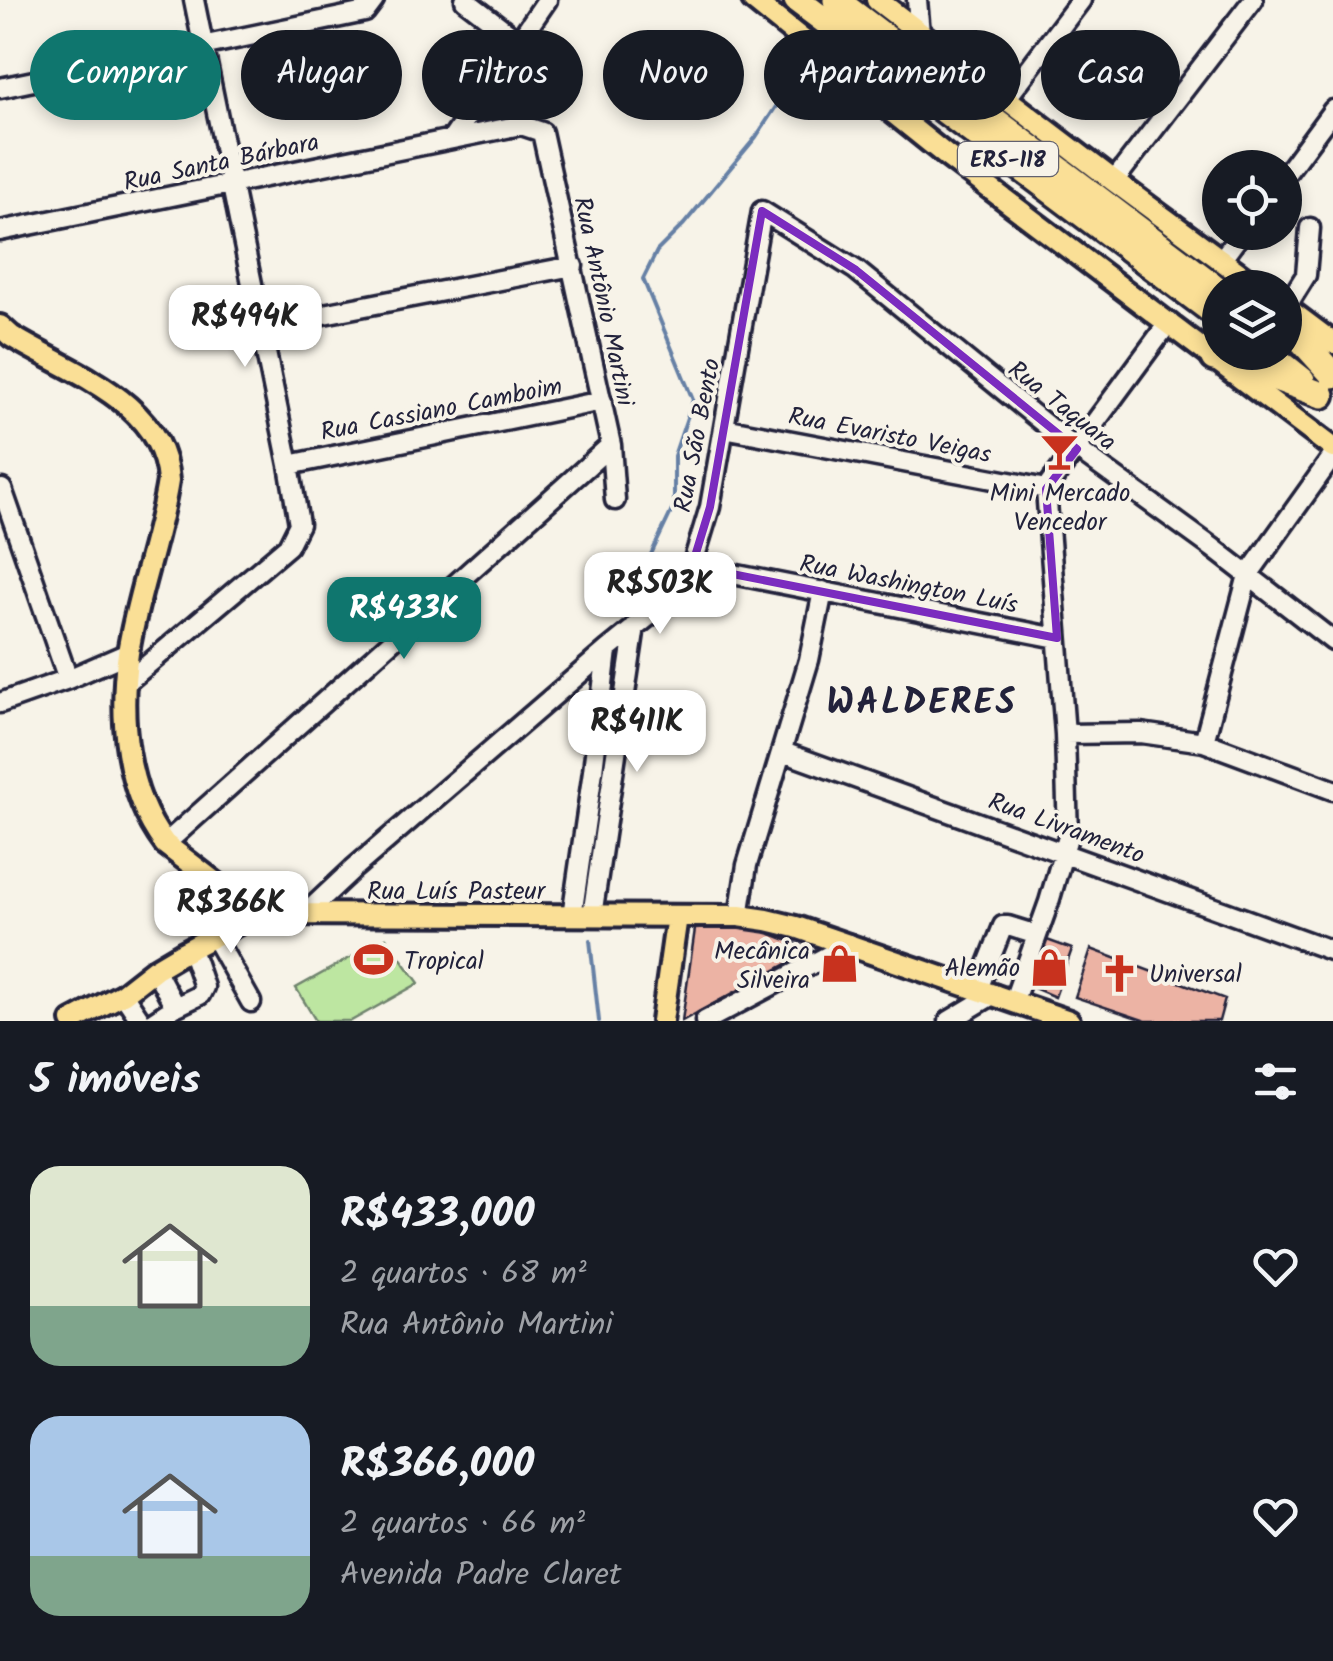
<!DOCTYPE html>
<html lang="pt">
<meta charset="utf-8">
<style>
:root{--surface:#171b24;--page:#242831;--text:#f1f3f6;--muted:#9ea1a6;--accent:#0f766e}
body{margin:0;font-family:Kalam,sans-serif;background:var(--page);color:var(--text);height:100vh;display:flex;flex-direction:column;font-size:38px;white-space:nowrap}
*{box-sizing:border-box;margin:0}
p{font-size:32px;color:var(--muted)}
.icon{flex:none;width:55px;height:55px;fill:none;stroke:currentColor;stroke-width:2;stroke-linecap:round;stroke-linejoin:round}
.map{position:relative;height:1021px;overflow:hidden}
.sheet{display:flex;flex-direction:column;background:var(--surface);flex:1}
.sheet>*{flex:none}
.guide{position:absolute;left:30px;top:30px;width:1275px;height:90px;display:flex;gap:20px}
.buttons{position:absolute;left:1202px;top:150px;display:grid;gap:20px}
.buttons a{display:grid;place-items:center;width:100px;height:100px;border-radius:50%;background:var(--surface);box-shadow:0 5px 15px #0003;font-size:50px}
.price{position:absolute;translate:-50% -85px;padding:0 22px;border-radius:20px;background:#fff;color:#222;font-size:32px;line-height:65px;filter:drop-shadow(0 2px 5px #0008)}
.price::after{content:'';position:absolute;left:50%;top:60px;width:30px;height:22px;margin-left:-15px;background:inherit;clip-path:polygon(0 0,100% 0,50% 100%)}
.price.current{background:var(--accent);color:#fff}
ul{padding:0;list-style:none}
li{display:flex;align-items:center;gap:30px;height:250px;padding:0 30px}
li span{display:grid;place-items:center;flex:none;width:280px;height:200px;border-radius:30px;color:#555}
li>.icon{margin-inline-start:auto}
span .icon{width:120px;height:120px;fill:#fffc;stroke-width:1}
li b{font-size:42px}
h2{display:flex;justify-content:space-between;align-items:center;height:120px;padding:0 30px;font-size:42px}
.pill{padding:0 35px;border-radius:45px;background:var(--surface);box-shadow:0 5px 15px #0003;font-size:35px;line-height:90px}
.pill.current{background:var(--accent);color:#fff}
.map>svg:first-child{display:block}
.green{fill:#bde6a1;stroke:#70846e;stroke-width:2.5}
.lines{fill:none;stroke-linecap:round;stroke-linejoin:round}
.stream{stroke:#6680a5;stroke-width:4}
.building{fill:#ecb3a4;stroke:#22223b;stroke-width:2.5}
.minor-casing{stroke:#22223b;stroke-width:25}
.major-casing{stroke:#22223b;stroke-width:28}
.highway-casing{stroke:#22223b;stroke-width:32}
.minor{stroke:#f7f3e8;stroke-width:18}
.major{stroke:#fadf96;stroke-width:20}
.highway{stroke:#fadf96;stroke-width:25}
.marked{fill:none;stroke:#7b2cbf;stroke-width:8;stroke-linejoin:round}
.labels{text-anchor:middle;stroke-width:8;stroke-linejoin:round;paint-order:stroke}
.shield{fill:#f7f3e8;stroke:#62616f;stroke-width:2.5}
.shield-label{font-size:22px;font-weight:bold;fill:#22223b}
.street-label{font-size:25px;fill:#22223b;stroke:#f7f3e8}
.poi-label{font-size:25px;fill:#22223b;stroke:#f7f3e8;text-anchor:end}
.district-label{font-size:35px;font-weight:bold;letter-spacing:2.5px;fill:#22223b;stroke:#f7f3e8}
</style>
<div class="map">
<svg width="1333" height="1021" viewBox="0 0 1333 1021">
<rect width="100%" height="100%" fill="#f7f3e8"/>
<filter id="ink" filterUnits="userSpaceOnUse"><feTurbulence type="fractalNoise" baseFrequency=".01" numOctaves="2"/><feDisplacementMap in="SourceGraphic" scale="20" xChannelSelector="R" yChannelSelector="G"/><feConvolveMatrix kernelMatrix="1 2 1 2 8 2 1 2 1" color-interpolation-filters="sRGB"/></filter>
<g filter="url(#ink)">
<path class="green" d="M386,938L419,983L351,1021H316L296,988Z"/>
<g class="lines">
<path class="stream" d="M635,588L674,506V456L693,400L643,279L657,251L684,224L756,137L779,102L813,71
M590,940L599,1021"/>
</g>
<path class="building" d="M751,926L812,950L682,1021L695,929Z
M1047,940L1072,949L1055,997L1027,985Z
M1091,949L1225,999L1219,1021H1146L1075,997Z"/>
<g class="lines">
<defs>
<path id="minor" d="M465,0L520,42
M917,0L920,33
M0,88L365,12L374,0
M1006,99L1081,0
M452,139L547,0
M1285,175L1333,110
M1114,181L1253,0
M0,231L521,125L542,132L611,445L615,500
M1222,259L1242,232
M1286,307L1306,275L1310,228
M261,326L573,266
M724,428L1046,489
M289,465L602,401
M2,489L68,679
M692,566L1057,638
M126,683L288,546L299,524L289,465L194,0
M0,703L68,679L128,653
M1065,734L1141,733L1204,742L1333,790
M1204,742L1248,575L1333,456
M783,752L1333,951
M165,844L611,445
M304,915L353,869L607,650L664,604L692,566L710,507L762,211L856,270L1063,439L1213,548L1333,641
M572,916L593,771L607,650
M592,916L635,626
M739,916L747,865L809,660L823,591
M214,936L251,1002
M155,969L175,1007
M978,989L1003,926H1008L1037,935
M123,994L141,1021
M1014,1000L1049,902L1068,837L1065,734L1046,489L1169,322
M154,1021L175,1007L200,995L204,987L191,949
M705,1021L850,944
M949,1021L994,994"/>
<path id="major" d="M753,0L947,156L1333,448
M877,0L1114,181L1259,288
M1285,307L1333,343
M0,326L11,336C69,372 163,401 168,481C159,539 137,595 128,653C119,716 125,791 165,844L256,914L739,916L767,920L796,927L1069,1021
M72,1021L123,994L155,969L182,953L256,914
M662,1021L677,916"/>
<path id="highway" d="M797,0L1220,317
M836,0L1220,291
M1254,284L1257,288
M1285,322L1333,375
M1267,352L1302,380
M1214,358L1232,362L1322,395"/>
</defs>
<use href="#minor" class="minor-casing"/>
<use href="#major" class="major-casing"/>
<use href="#highway" class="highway-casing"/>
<use href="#minor" class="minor"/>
<use href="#major" class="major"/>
<use href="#highway" class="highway"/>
</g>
</g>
<path class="marked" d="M762,211L856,270L1077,449L1046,489L1057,638L692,566L710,507Z"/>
<defs>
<symbol id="bar-bare" viewBox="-9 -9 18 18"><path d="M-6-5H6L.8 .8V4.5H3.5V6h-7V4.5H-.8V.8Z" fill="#c8321e" stroke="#f7f3e8" stroke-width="2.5" paint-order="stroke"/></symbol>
<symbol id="stadium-bare" viewBox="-9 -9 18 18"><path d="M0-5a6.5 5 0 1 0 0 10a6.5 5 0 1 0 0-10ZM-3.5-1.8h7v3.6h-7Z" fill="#c8321e" stroke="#f7f3e8" stroke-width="2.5" paint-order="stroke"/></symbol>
<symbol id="shop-bare" viewBox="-9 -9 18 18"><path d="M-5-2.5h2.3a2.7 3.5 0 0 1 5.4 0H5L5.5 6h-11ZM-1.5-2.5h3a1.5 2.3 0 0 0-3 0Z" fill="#c8321e" stroke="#f7f3e8" stroke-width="2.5" paint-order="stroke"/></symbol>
<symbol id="church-bare" viewBox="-9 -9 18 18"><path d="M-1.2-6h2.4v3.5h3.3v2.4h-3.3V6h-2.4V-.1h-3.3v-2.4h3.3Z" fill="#c8321e" stroke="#f7f3e8" stroke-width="2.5" paint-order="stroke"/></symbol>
</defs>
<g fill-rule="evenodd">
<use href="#bar-bare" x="1032" y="424" width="55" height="55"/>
<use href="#stadium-bare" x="346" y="932" width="55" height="55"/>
<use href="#shop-bare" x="812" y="936" width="55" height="55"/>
<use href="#shop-bare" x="1022" y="940" width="55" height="55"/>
<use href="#church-bare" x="1092" y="946" width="55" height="55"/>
</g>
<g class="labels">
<rect class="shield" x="958" y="142" width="100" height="34" rx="8"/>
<g class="shield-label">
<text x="1008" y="167">ERS-118</text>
</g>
<g class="street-label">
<text transform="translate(221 161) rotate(-12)" y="9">Rua Santa Bárbara</text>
<text transform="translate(605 301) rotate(78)" y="9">Rua Antônio Martini</text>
<text transform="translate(1063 405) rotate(38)" y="9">Rua Taquara</text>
<text transform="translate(441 408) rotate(-11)" y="9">Rua Cassiano Camboim</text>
<text transform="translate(890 434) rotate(11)" y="9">Rua Evaristo Veigas</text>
<text transform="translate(696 435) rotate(-79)" y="9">Rua São Bento</text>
<text transform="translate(909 583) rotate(11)" y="9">Rua Washington Luís</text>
<text transform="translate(1067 827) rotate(20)" y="9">Rua Livramento</text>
<text x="456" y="899">Rua Luís Pasteur</text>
</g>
<g class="poi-label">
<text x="1060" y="501" text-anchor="middle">Mini Mercado<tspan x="1060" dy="29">Vencedor</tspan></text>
<text x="810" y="959">Mecânica<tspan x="810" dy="29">Silveira</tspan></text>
<text x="404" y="969" text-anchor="start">Tropical</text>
<text x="1020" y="976">Alemão</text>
<text x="1149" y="982" text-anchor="start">Universal</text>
</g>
<g class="district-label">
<text x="922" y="713">WALDERES</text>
</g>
</g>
</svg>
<div class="buttons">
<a><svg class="icon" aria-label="locate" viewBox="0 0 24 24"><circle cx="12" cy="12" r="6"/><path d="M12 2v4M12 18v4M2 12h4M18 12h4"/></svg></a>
<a><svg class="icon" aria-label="layers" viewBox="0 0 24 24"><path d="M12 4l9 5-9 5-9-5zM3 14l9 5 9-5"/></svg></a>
</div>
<b class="price" style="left:245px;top:370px">R$494K</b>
<b class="price" style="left:660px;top:637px">R$503K</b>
<b class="price current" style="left:404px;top:662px">R$433K</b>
<b class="price" style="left:637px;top:775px">R$411K</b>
<b class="price" style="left:231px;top:956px">R$366K</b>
<div class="guide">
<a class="pill current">Comprar</a>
<a class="pill">Alugar</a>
<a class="pill">Filtros</a>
<a class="pill">Novo</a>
<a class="pill">Apartamento</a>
<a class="pill">Casa</a>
</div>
</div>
<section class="sheet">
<h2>5 imóveis<svg class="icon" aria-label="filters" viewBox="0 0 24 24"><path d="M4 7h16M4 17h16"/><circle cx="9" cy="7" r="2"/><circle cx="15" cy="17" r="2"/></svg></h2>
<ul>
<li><span style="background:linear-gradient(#dfe7d0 70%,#7fa58c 0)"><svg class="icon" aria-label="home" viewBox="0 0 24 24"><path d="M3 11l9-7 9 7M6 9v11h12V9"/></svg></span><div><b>R$433,000</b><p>2 quartos · 68 m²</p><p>Rua Antônio Martini</p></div><svg class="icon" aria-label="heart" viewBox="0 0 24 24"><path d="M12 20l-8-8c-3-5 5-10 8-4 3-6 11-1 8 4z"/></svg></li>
<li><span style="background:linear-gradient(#a9c7e8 70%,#7fa58c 0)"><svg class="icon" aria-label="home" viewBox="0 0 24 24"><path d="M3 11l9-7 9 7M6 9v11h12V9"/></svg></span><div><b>R$366,000</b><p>2 quartos · 66 m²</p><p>Avenida Padre Claret</p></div><svg class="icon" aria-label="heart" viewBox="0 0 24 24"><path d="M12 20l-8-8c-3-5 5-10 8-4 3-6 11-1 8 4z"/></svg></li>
</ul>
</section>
